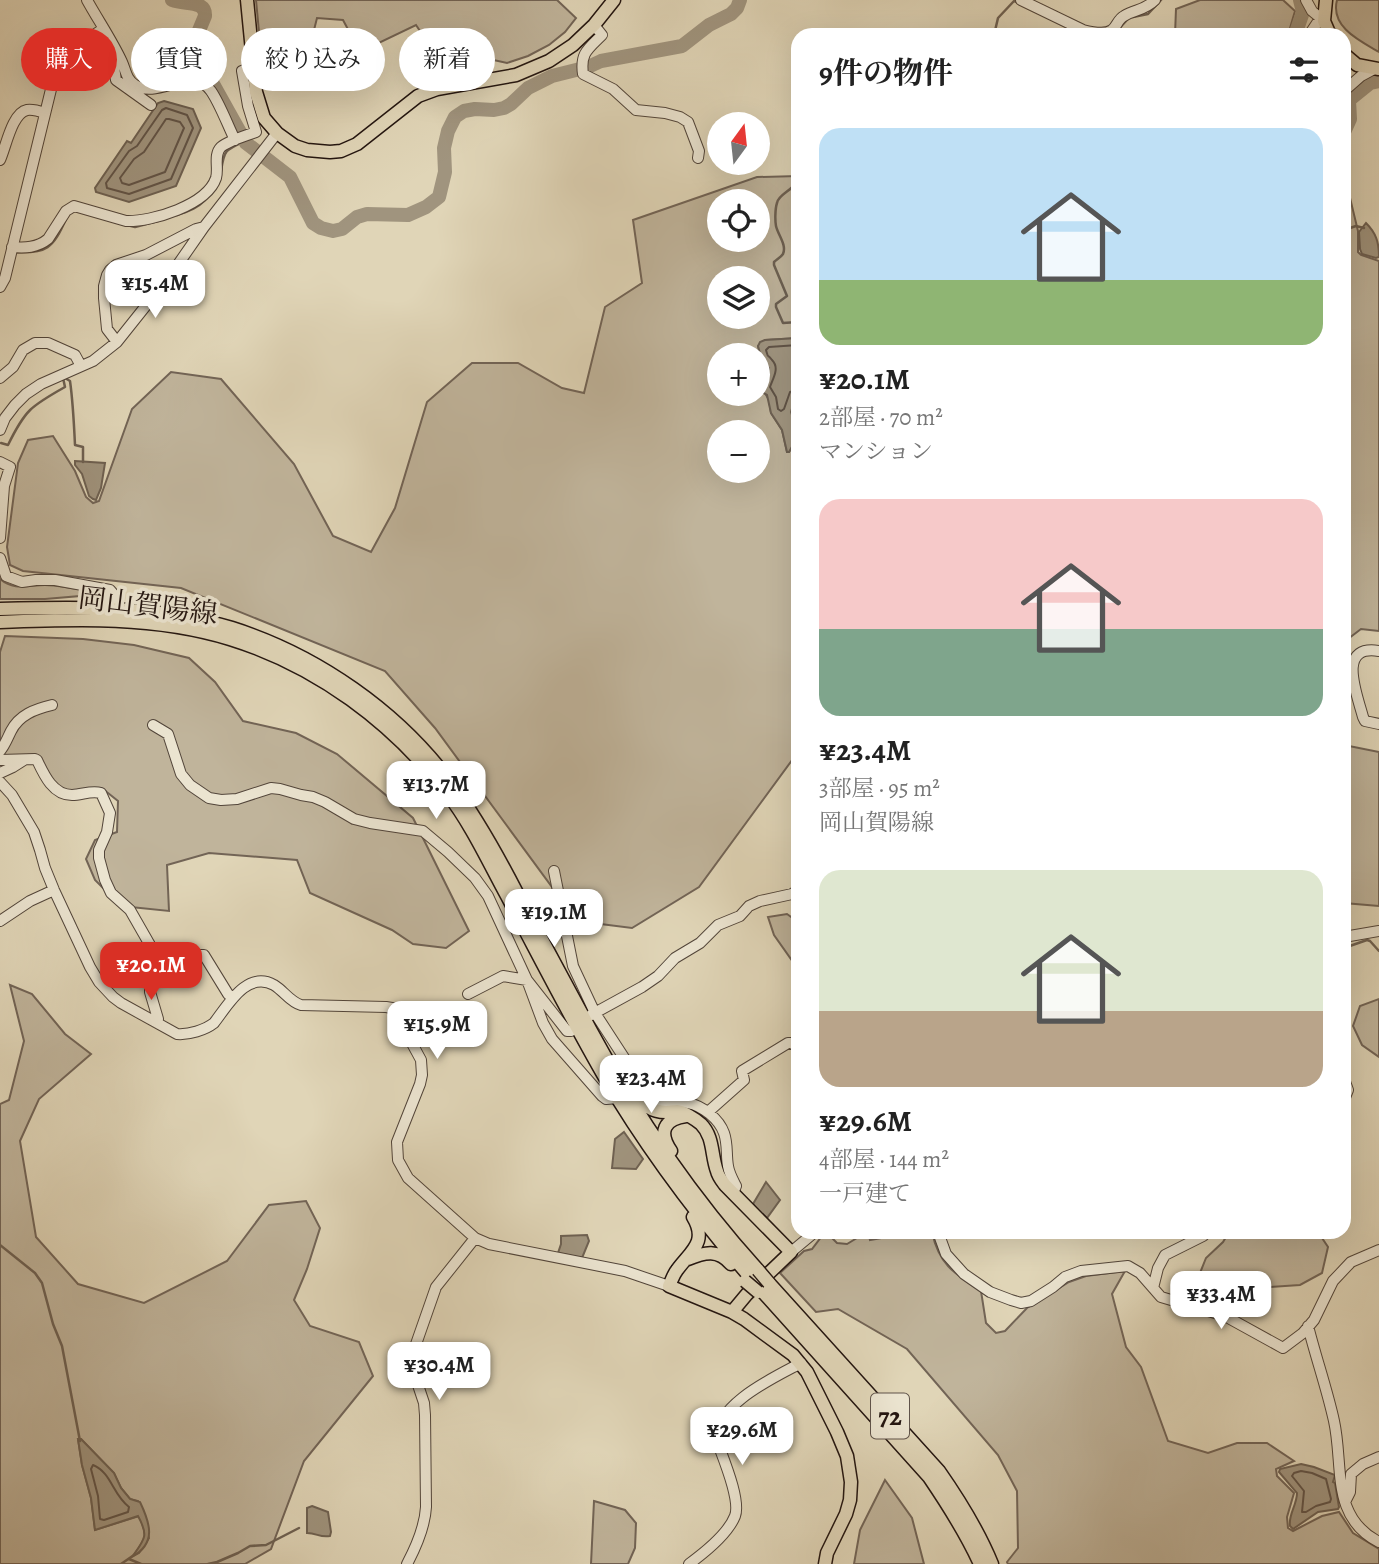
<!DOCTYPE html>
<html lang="ja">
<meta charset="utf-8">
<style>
:root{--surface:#fff;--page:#f2f2f2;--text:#222;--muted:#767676;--accent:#d93025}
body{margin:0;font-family:Alegreya,"Noto Serif JP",serif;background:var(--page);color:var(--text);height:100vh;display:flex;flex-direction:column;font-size:26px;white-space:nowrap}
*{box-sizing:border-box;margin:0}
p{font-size:23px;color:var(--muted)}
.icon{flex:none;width:38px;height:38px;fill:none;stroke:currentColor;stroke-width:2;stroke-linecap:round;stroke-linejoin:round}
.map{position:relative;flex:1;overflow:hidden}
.sheet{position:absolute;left:791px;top:28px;width:560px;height:1211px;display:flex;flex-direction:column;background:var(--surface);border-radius:21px;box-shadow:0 7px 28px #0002}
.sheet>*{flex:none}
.top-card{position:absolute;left:21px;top:28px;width:665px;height:63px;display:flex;gap:14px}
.needle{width:46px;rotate:15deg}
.tools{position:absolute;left:707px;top:112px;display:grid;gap:14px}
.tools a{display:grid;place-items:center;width:63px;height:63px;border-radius:50%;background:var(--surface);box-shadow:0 7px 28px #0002;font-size:35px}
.price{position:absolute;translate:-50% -60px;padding:0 16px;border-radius:14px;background:#fff;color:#222;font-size:23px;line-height:46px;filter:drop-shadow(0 2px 4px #0008)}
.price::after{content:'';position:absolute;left:50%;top:42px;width:21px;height:16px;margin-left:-10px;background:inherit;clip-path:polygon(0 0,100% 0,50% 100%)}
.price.active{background:var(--accent);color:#fff}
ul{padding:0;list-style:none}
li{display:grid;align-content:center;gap:14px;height:371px;padding:0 28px}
li span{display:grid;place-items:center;height:217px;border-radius:21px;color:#555}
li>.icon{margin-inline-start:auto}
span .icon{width:126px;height:126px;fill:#fffc;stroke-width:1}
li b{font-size:30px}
h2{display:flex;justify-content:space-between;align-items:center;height:84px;padding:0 28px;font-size:30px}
.tag{padding:0 24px;border-radius:32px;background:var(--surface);box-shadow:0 7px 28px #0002;font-size:24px;line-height:63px}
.tag.active{background:var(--accent);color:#fff}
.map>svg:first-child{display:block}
.green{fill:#c0b49b;stroke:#726456;stroke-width:2;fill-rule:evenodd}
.water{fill:#a0947e;stroke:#6e6152;stroke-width:2}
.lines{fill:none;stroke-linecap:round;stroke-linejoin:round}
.shore{stroke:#625447;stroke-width:2}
.stream{stroke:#6e6152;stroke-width:2.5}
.river{stroke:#a0947e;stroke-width:14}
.minor-casing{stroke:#52453a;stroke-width:12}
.major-casing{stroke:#231510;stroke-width:15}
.minor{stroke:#ebe4d0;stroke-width:10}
.major{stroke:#e0d5b7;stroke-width:12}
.major-bridge-casing{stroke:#231510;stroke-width:15;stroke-linecap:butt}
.major-bridge{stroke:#e0d5b7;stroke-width:12}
.labels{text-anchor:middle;stroke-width:7;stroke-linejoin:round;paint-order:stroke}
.shield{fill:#ebe4d0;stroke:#5f534a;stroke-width:2}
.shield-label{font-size:26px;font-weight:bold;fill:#231510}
.street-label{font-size:28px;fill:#231510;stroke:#ebe4d0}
</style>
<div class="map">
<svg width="1379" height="1564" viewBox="0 0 1379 1564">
<rect width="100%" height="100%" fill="#e0d5b7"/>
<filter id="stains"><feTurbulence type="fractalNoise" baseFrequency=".00286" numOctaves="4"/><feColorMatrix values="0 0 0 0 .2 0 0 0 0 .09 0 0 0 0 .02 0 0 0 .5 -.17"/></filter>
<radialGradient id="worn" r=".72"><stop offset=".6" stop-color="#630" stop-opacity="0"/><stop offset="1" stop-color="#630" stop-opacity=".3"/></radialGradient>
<path class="green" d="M256,0H557L576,18L565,32L549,45L528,56L507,63L430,46L416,25L360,52L343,20L317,18L305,66L262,64Z
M1200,0H1283L1295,11L1288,35H1175L1176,9Z
M1337,0H1379V52C1360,41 1330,27 1337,0Z
M1344,173L1358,231V252L1361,255L1379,261V631L1361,629L1344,642Z
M798,176V338L765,340L758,346L762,361L769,368L762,388L769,400L771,413L782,430L787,452H789L795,442L798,425L791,415V412L798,382V752L699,887L632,928L577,921L435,728L385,671L181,588L23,571L10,565L7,547L18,463L28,440L53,436L75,471L86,497L93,503L99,501L132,409L171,372L221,379L294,464L333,536L371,552L395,508L427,402L472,363H518L562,388L584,393L605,307L642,283L633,220L757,177ZM719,201H758V240H719ZM719,278H758V317H719ZM719,355H758V394H719ZM719,432H758V471H719Z
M0,579C14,591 28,585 45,585C56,585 69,588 80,589V596L45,599H0Z
M5,636L83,639L134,645L189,658L215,682L243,721L296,733L337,754L413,818L469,931L446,948L413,944L392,930L310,893L297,860L209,853L167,865L169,911L121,906L95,880L86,859L95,840L117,832L118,801L103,789C62,798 62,793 36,763H0V652Z
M1344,745L1379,752V906L1344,903Z
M787,914L798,922V969L774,935L768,917Z
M10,985L32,994L65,1034L91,1054L39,1099L20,1141L36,1237L78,1284L144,1303L227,1261L269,1205L306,1201L320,1228L307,1269L294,1300L310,1326L359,1342L373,1376L304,1461L271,1549L245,1564H0V1104L9,1100L24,1041ZM78,1439H81L114,1473L121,1488L130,1499L138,1501L149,1538L139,1553L134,1555C146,1538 148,1536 139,1516L95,1530L91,1498L82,1465Z
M1379,999V1057L1362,1045L1353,1026L1360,1006Z
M825,1232H830L829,1235L837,1243L847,1244L857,1238L858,1232H868L870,1240L903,1234L905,1232H932C939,1265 955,1274 981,1291L986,1323L996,1333L1005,1331L1027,1308L1069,1282L1086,1276L1125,1271L1112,1294L1126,1347L1141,1367L1168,1441L1208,1453L1237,1443H1267L1294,1461L1276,1469L1277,1476L1294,1493L1287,1517L1288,1528L1293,1531L1322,1516L1339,1512L1353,1533L1379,1549V1564H1008L1007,1562L1018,1548L1017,1491L998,1455L907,1349L838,1309L816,1312L780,1273L804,1251L812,1249Z
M1229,1232H1318L1328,1247L1322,1273L1300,1285L1257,1288H1225L1198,1278L1206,1258L1223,1242Z
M885,1480L912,1518L924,1564H854L860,1530Z
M594,1501L625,1510L636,1523L635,1548L628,1564H591Z"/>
<path class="water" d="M164,101L193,109L201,128L176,186L129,202L96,192L95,188L127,141L131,143L158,103Z
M1366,223C1376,233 1379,242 1379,257L1376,258L1362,254L1360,249L1359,232Z
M798,338V387L791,412C792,416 794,419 796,423C801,432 794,444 789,452H787L782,430L771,413L767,395L762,392V388L769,368L762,361L758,346L760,342L765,340Z
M75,461L105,463L101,488L96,500L93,499L89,496L82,474L75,465Z
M624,1132L643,1159L636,1169L612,1168L615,1139Z
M766,1182L780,1200L767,1218L758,1211L753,1204Z
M587,1235L589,1241L582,1258L558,1253L561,1244V1236Z
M78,1439H81L114,1473L121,1488L130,1499L140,1502C150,1523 157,1543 132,1557C145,1539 149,1536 138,1516L95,1530L91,1498L82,1465Z
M1301,1464L1314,1467L1335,1475L1333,1482L1335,1483L1339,1507L1338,1509L1318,1512L1293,1529L1290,1526C1288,1515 1297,1505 1297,1493L1279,1472L1280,1469Z
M312,1506L328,1512L331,1532L330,1536C320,1538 317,1533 307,1533V1508Z"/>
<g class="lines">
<path class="shore" d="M166,108L187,115L193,128L171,179L129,194L107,188L106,183L129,151L137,146L162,110Z
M166,119H169L180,122L184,128L165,172L129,185L122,183L120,178L134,159L144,152Z
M798,345L769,347L766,350C769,360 766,352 772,360C780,368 773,378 770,387L776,397L778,409L781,411L784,409L790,392L798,390
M93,1465C112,1473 112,1494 129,1507L128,1512L104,1520L100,1519L98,1496L91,1469Z
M1301,1471L1312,1473L1326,1479L1331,1499L1330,1502L1316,1506L1306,1512H1302L1304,1491L1292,1476L1294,1473Z"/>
<path class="stream" d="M1133,17L1148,14L1161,0
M994,35L998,18L1014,1L1018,3
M1113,35L1127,20
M798,113L795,118L798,123
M798,139L796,143L798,142
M221,171C224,150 225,150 245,141
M798,183H796C791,191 778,195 777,203C775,209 775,221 776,226C778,235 787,245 783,254C781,257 777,259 774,262V265L787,296L776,304V307L783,323L798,322
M177,215C188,211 196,209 205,200
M127,225L135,227L158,221
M1344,230L1356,226L1364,228
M14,252C47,254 53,248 66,219
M1,443L8,445C25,410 31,406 65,387L63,378H65L70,381C73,402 74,424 75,445L83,447V462
M1344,948L1367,940L1370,941L1379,951
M0,1245L35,1273L42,1283L53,1324L62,1346L80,1441
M129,1559L141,1564
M121,1564L134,1555
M208,1564L217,1562L238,1553L250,1546L266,1545L299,1528"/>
<path class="river" d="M172,0C186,5 206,0 205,16L190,52V65L194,71L213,84L246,143L290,177L313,223L321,228L333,231L342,229L357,217L367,214L408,215L426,207L439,197L445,172L444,148L448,131L455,117L464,111L475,109L494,110L504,108L511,104L528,88L552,76L588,67L601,61L682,46L709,25L731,14L737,8L740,0
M1295,35L1303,12L1300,0
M1344,132L1350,119L1349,100L1370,83L1379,81"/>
<defs>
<path id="minor" d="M87,0C98,20 113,42 122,62C126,71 126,79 135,85C158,100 192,64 211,91C220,104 228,126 235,140
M1021,0L1083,30C1091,32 1105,35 1112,30C1117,26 1118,19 1124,16C1135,9 1144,11 1155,0
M1306,0L1312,11L1324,21L1317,23L1309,35
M594,25L602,35C588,49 580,53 583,74L613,89L636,110L665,113L680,117L688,122L699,151L698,158
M107,48L113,61L116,80L151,105
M1344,91L1361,76L1374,69
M0,160C6,147 12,113 27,110C33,109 39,111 45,113
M12,247C25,248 37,248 48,239L66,211L74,206L126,221C152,222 207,205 216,178C219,168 213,155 221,147C228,141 247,135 256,132L248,106L242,71L253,67
M0,287L5,278L54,77L66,57L79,45L103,29
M117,342L107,329L104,298V286L107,275L110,270L116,265L146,255L196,229L204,227
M0,378L13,367L23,350L35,343H48L75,355L81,366
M0,430L5,418L15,405L26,394L41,384L93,361L117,342L172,273L204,227L277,133
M0,462L10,467L4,486L0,538
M0,558L6,576L22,582L36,580H55L110,590L116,597L117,609
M1379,651C1336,644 1357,694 1363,717L1365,721L1379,724
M153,725L168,734L181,774L190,785L209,798L221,800L237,799L271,788L280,789L301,795L313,797L325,802L354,819L370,823L423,831L448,852L475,878L488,896L527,980L543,1023L552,1039L602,1096L606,1099L618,1098
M0,751C5,745 7,739 11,731C19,715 35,709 52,705
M0,760L35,759L37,760C44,775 53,795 72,795C82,795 91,790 101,793L110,813L107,832L99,850V858L105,880L111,893L130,910L150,945V992L158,1019L157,1023
M0,773L13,767L24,760
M0,782L12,795L34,832L40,850L45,868L54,890L90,967L99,982L113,997L121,1003L177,1034C189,1035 205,1030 214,1023C228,1005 247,970 274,985C284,991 290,1002 301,1005L386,1007L392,1008L395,1012L421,1060L422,1075L420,1084L397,1142L398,1160L408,1178L475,1238L489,1244L625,1271L669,1286
M554,871L573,966L595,1013L647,1093C664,1108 669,1100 688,1103C703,1106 719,1119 724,1133C728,1144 726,1155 728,1166C729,1173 733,1180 736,1186L733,1193
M0,921L30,901L54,890
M1344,937L1379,931
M150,951H163L186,960L201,955H204L228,994L233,998
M468,994L503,976L527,980L567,1031H571L577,1028
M591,1015L642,987L658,976L675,958L700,943L718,925L740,916L749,906L760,901L792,894L798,890
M1344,1079L1348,1090L1344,1100
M708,1112L744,1080L742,1071L788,1043H791L798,1047
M938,1232L946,1254L964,1274L990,1292L1011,1300L1021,1303L1031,1301L1053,1287L1065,1277L1081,1271L1128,1266L1140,1273L1161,1297L1225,1316L1283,1348L1303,1333L1314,1320L1333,1281L1351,1262L1379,1250
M791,1252L815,1232
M1153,1288L1158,1268L1165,1255L1203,1236L1207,1232
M1308,1326C1316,1358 1327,1389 1334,1421C1344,1466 1330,1517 1379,1542
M1345,1502L1350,1492L1351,1474L1363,1464L1379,1457
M407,1564C416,1547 425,1525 426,1507L425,1415L424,1403L415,1376L412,1361L415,1347L436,1287L475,1238
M689,1564C704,1553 728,1534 735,1516C741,1500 723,1458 717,1441C713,1405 775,1377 801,1363"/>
<path id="major" d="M247,0L256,92L264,118L277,133L295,146L307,150L330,152L341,151L357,144L418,96L437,89L516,75L549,61L573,45L594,25L614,0
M1326,0L1324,21L1330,35
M1344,54L1357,65L1379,69
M0,609C78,607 157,605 232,628C317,655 398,711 451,783C477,818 498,856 518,895C542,939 566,984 590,1029C636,1115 692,1197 758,1270
M0,622C77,619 155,616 230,639C317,666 392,722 447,793C471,824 488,861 507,896C539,956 570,1017 604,1076C646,1148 696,1214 750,1277
M634,1093C642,1104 651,1112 666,1112C668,1112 675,1111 677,1111C684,1112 695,1119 701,1124C714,1137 711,1155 717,1171C718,1176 722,1181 725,1185L791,1252L747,1294L732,1312
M671,1151C658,1132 664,1119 686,1116
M693,1217C708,1242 691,1251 677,1270C673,1275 672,1280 669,1286L732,1312L744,1319L793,1355L807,1372L837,1432L847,1456L851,1482L850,1500L846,1514L827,1553L825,1564
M688,1259C705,1252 718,1249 731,1264
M769,1283L939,1471C960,1501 978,1530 992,1564
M761,1290L929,1477C948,1505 966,1533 980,1564"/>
</defs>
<use href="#minor" class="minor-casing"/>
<use href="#major" class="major-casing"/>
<use href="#minor" class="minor"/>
<use href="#major" class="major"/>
<defs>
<path id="major-bridge" d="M758,1270L769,1283
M745,1281L758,1292"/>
</defs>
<use href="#major-bridge" class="major-bridge-casing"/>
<use href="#major-bridge" class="major-bridge"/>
</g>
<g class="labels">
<rect class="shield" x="871" y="1393.5" width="38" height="45" rx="5"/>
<g class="shield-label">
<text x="890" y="1425">72</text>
</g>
<g class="street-label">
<text transform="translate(148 605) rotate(7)" y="10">岡山賀陽線</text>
</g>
</g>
<rect width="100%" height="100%" filter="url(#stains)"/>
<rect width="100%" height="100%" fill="url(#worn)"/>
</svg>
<div class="tools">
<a><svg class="needle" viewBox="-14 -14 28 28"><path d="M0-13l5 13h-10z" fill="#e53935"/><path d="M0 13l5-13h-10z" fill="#767676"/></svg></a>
<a><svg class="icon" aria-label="locate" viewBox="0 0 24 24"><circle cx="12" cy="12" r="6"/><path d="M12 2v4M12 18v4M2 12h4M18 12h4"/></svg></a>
<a><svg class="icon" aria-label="layers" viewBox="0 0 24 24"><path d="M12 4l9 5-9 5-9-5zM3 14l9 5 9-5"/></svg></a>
<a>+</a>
<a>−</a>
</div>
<b class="price" style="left:155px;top:320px">¥15.4M</b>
<b class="price" style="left:436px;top:821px">¥13.7M</b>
<b class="price" style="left:554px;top:949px">¥19.1M</b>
<b class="price active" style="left:151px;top:1002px">¥20.1M</b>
<b class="price" style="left:437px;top:1061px">¥15.9M</b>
<b class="price" style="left:651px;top:1115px">¥23.4M</b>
<b class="price" style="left:1221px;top:1331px">¥33.4M</b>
<b class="price" style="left:439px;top:1402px">¥30.4M</b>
<b class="price" style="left:742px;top:1467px">¥29.6M</b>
<div class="top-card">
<a class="tag active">購入</a>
<a class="tag">賃貸</a>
<a class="tag">絞り込み</a>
<a class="tag">新着</a>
</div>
<section class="sheet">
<h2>9件の物件<svg class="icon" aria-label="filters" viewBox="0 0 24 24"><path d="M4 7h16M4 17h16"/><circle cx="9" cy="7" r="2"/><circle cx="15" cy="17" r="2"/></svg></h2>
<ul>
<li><span style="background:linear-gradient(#bfe0f5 70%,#8fb573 0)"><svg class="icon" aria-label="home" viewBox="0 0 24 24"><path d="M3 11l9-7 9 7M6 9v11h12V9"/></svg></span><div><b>¥20.1M</b><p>2部屋 · 70 m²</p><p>マンション</p></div></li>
<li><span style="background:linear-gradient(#f6c9c9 60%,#7fa58c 0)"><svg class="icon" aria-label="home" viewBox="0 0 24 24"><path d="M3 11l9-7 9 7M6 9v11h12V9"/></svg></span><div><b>¥23.4M</b><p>3部屋 · 95 m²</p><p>岡山賀陽線</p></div></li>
<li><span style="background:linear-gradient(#dfe7d0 65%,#b9a48a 0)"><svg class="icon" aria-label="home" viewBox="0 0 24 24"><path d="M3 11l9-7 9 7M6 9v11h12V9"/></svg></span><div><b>¥29.6M</b><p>4部屋 · 144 m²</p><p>一戸建て</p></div></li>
</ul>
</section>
</div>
